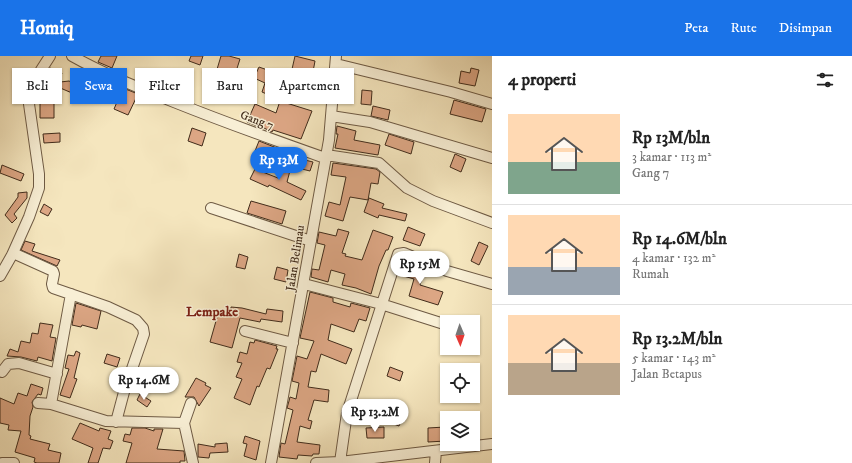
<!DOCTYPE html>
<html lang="id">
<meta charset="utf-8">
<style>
:root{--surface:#fff;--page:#f2f2f2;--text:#222;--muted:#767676;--line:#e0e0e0;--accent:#1a73e8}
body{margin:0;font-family:"IM FELL DW Pica",serif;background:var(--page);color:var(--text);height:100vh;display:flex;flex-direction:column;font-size:15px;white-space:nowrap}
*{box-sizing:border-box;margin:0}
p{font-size:13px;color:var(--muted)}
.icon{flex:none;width:22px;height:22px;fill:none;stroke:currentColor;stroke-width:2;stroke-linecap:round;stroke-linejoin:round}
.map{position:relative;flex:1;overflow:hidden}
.panel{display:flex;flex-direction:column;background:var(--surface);width:360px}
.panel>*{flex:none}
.hud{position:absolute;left:12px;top:12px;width:380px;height:36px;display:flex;gap:8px}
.needle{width:26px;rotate:178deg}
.fabs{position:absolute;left:440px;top:259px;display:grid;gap:8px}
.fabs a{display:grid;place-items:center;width:40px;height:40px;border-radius:0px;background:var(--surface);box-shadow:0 1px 3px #0004;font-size:20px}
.price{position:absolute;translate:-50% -34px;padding:0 9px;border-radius:14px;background:#fff;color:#222;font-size:13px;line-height:26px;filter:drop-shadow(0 1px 2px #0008)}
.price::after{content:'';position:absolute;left:50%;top:24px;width:12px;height:9px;margin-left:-6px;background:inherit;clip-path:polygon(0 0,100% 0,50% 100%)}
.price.selected{background:var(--accent);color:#fff}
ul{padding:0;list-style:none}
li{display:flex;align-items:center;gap:12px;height:100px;padding:0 16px}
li+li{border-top:1px solid var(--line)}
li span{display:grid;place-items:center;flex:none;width:112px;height:80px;border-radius:0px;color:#555}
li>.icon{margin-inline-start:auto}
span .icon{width:48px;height:48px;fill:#fffc;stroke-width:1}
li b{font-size:17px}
h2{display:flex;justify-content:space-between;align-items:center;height:48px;padding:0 16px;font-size:17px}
.pill{padding:0 14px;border-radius:0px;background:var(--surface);box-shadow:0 1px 3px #0004;font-size:14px;line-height:36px}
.pill.selected{background:var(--accent);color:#fff}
header{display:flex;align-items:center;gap:24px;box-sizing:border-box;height:56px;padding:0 20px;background:var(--accent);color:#fff}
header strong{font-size:19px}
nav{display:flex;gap:22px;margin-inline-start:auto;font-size:14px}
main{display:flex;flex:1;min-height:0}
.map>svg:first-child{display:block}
.building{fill:#dca684;stroke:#412c1b}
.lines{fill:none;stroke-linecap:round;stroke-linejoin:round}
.minor-casing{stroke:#6e5a44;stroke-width:12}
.minor{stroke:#f8efd5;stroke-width:10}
.labels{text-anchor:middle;stroke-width:3;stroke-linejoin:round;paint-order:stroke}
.street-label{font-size:12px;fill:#412c1b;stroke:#f8efd5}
.quarter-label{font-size:14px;font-weight:bold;fill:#7a1f14;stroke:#f8efd5}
</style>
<header>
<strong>Homiq</strong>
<nav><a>Peta</a><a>Rute</a><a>Disimpan</a></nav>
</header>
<main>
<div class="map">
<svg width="492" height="407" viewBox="0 0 492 407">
<rect width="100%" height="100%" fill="#f5e6be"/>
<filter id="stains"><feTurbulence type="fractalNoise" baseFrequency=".005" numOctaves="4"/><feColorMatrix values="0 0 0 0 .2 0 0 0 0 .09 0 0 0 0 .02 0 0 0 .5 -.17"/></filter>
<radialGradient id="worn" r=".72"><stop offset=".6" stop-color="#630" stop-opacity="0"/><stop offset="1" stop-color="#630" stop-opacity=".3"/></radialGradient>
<path class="building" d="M101,0H117L112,12L98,6Z
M191,0H203L200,9L189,5Z
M221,0H229L240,3L233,25L215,20Z
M295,0L315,5L312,21L315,23L309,38L282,28L276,42L262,36L265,27L254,22L259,11L290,22Z
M50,12L62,17L58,26L46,20Z
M471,12L479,14L475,30L459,27L461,15L470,17Z
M69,25L76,28L72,37L58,31L59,46H54V62H40V47H36L43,28Z
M123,32L138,38L128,59L114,53Z
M362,34L372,35L371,49L361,48Z
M454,44L486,53L482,66L450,58Z
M280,45L312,55L301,83L273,74L272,76L258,69L257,70L247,66L255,48L276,57Z
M373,50L390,54L388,64L371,60Z
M337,70L356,75L354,84L380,89L378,99L335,92L338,78H336Z
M192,72L206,77L202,90L188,85Z
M60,77V86L44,87L43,78Z
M389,78L414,86L411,98L385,89Z
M259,85L282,94L278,104L255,95Z
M455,98L466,103L461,116L450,111Z
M297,102L313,106L310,115L294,111Z
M283,104L292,107L287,126L306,135L301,144L269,129L268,131L250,123L255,113L278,122Z
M333,107L376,113L380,116L378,128L371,127L368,144L350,141L343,165L325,160L329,146L340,149L346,121L331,119Z
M2,109L24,118L21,125L0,117Z
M27,136V142L14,158L17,162L12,167L5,159L18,141V137Z
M369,142L384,148L382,152L407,158L405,165L379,159L378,162L364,156Z
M251,145L286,155L282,168L247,157Z
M44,148L52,153L48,160L40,156Z
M408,171L425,178L420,190L403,184Z
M338,173L349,176L342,197L346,198L345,200L362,204L373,174L393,181L388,194H386L379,210L371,238L356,232L342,229L345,218L331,214L328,226L311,221L312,213L319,214L325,189L317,187L319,176L336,180Z
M25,185L35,188L32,195L60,204L57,210L21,194Z
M479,186L488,190L479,209L471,205Z
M239,198L248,201L245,213L236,211Z
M404,207L425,213L420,229L443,236L438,249L409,240L414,223L400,219Z
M277,211L288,214L286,226L274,223Z
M310,236L333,242V246L350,251L351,247L370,252L366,265L359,263L354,276L331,268L328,284L352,293L346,308L321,298L316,316L311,315L308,331L329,334L328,346L314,344L308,364L312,365L310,373L300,370L297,386L320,389L319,398H313L312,400L298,399L297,403L279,401L281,387L285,388L293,354L287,352L289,345L290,341L296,343L299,327L292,325L297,300L307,303L314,285L300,282Z
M76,247L101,255L97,273L82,269L81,271L72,269Z
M231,251L242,252L266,258L267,253L283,255L282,266L261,263L260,266L240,262L232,292L210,286L218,258L231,261Z
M40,267L53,269L50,281L56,282L52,305L38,301L37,305L21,301L7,300L10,293L18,296L21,285L30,287L32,277L38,278Z
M255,284L277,290L276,293H278L270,313L267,312L259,331L257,330L250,349L234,342L242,323L236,321L242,307L237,306L240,296L247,298L250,286L254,287Z
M76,295L80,297L74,322L77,323L70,342L60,339L69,313L65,312L68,299L74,300Z
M107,298L120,302L117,311L104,307Z
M390,311L403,316L400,325L387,320Z
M137,320L151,324L147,337L133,332Z
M196,322L206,327L205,329L211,332L199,350L194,341H185Z
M31,328L43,332L41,339L38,338L32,346L33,351L30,360L29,379L31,380L30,383L50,388L48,394L61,397L59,407H37L34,406L35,402L15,396L21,375L8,374L9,369L0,367V342L14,348L18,337L27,340Z
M140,338L151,345L147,351L137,344Z
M367,346L403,360L399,370L383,364L384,368L362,359Z
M80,367L99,375L100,372L111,375L108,383L113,385L110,393L103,392L98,407H88L93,392L72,383Z
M384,371V382H367L366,372Z
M445,371L446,385L428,386V372Z
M132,372H145L154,375V373H163L157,393L184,395L185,405H180V407H126L132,387L123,385L125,378L130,379Z
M245,380L260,385L256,404L244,400L247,388L243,387Z
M227,387L228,396L210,397L209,402L198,401V388L215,391V388Z"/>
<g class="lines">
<defs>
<path id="minor" d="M72,0C104,18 139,32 174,46C224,66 274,84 325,102
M336,8L451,36L492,48
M331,60L370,66L492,102
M326,99L379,107L407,132L433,145L492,167
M211,152L311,185
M13,197L53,215L54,218L52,228L53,232L108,251L136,264L143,272L144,278L124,336L116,366
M0,220L12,199L29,161L39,132V118L29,48L41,14L50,0
M304,228L381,248L447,269
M71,238L51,348L106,365L184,367
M245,275L293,287
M2,316L8,308L19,307L57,318
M38,347L51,348
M191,347L184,367L193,407
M340,406L347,357L398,198L404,197L447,215L492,228
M2,407H14
M271,407L329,84L336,0
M316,407L340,406L492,388
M435,407L436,395"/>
</defs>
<use href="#minor" class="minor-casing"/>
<use href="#minor" class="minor"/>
</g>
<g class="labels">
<g class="street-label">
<text transform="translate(257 64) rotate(20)" y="4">Gang 7</text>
<text transform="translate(295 202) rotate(-81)" y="4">Jalan Belimau</text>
</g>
<g class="quarter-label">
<text x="212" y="260">Lempake</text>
</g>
</g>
<rect width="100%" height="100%" filter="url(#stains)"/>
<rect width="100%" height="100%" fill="url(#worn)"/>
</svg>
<div class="fabs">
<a><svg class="needle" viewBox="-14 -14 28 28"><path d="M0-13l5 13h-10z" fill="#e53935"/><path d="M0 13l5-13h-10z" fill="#767676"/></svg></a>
<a><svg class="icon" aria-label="locate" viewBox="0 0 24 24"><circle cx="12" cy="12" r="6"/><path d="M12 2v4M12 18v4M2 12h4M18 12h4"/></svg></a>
<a><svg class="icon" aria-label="layers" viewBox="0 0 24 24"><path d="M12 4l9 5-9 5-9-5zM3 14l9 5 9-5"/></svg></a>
</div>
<b class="price selected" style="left:279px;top:125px">Rp 13M</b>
<b class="price" style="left:420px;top:229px">Rp 15M</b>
<b class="price" style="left:144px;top:345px">Rp 14.6M</b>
<b class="price" style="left:375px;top:377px">Rp 13.2M</b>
<div class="hud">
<a class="pill">Beli</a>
<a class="pill selected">Sewa</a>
<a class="pill">Filter</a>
<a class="pill">Baru</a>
<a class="pill">Apartemen</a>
</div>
</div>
<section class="panel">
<h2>4 properti<svg class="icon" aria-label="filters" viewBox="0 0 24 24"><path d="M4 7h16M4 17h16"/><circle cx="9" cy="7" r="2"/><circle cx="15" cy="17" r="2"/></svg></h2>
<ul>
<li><span style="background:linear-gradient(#ffd9b3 60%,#7fa58c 0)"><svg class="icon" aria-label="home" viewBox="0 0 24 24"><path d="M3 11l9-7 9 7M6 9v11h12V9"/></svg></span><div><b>Rp 13M/bln</b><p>3 kamar · 113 m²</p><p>Gang 7</p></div></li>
<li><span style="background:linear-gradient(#ffd9b3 65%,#9aa5b1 0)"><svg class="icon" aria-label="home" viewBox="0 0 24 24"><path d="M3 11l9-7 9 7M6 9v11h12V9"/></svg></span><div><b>Rp 14.6M/bln</b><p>4 kamar · 132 m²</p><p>Rumah</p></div></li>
<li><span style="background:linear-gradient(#ffd9b3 60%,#b9a48a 0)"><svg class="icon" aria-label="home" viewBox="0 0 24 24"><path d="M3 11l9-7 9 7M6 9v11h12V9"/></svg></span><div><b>Rp 13.2M/bln</b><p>5 kamar · 143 m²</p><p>Jalan Betapus</p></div></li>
</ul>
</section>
</main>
